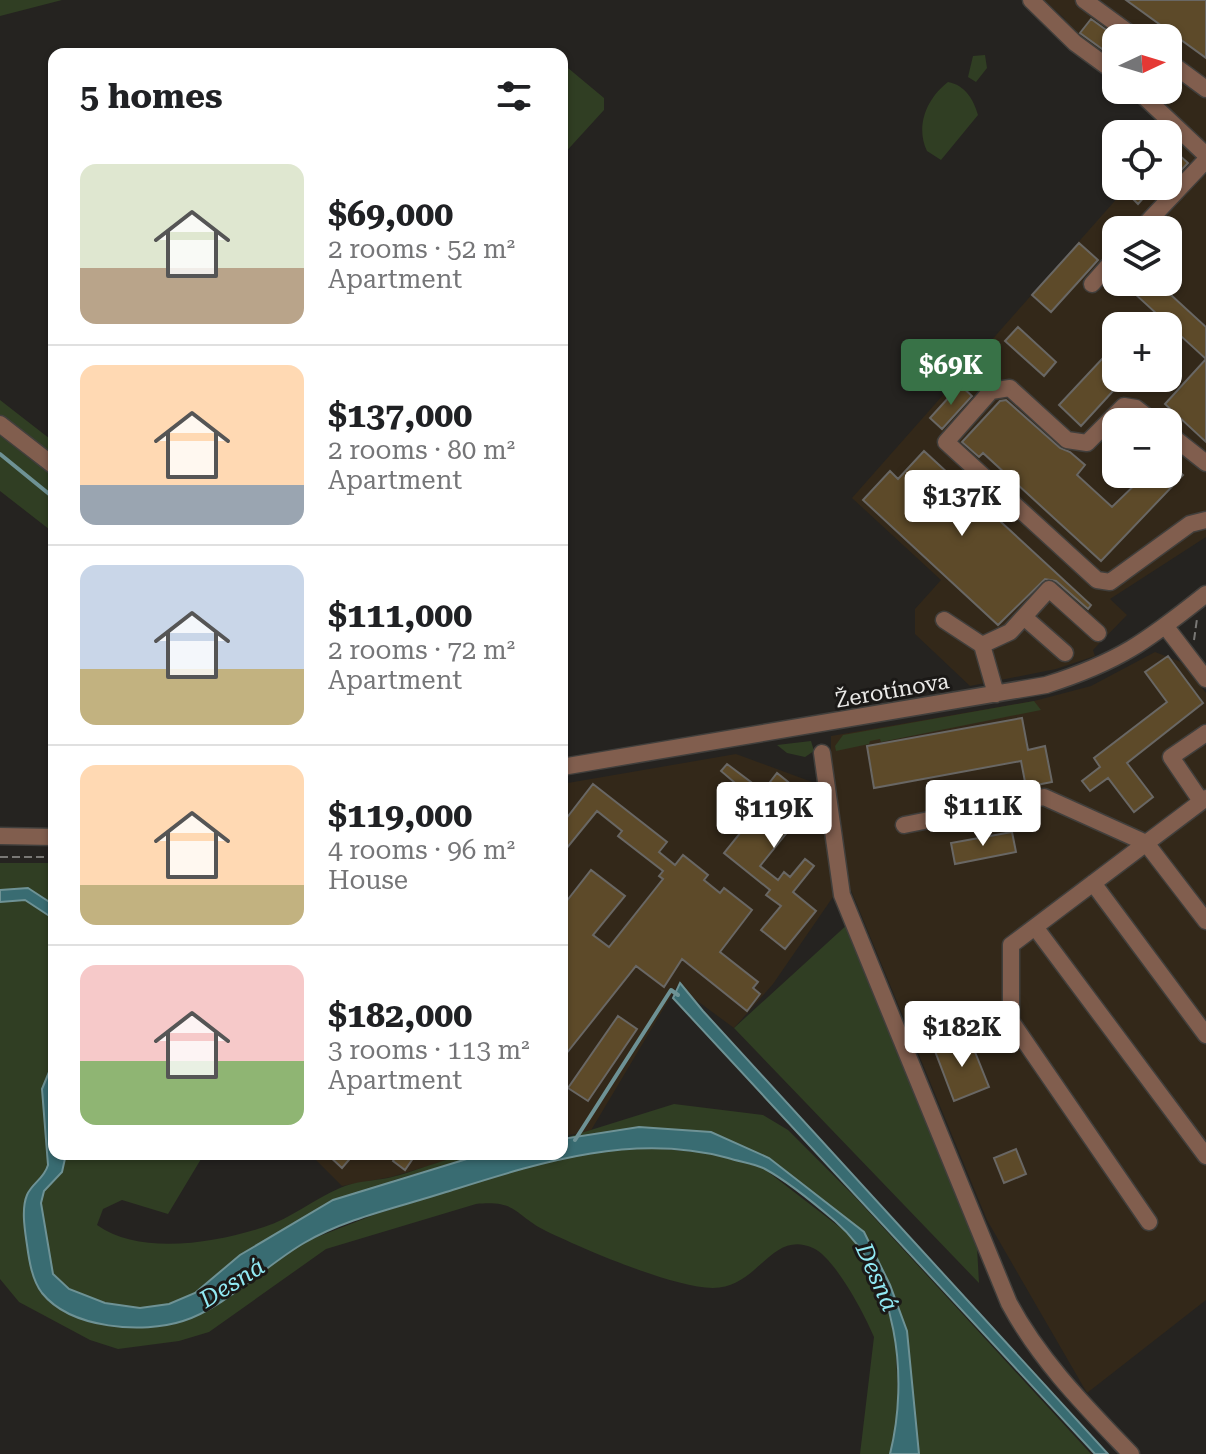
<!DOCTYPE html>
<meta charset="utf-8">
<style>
:root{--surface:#fff;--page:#f2f2f2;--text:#202124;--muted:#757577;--line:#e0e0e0;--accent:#387247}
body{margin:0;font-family:"Roboto Serif",serif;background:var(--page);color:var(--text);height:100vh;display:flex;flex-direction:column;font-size:30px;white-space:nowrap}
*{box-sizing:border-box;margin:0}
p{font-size:26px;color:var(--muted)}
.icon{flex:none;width:44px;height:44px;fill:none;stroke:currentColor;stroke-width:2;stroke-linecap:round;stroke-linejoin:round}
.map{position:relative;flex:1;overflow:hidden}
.sheet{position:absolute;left:48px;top:48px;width:520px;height:1112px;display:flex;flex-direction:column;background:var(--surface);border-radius:16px;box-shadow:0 2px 6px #0004}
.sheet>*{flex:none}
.needle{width:52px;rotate:86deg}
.fabs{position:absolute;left:1102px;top:24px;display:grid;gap:16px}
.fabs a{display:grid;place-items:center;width:80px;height:80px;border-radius:16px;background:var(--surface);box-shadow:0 2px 6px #0004;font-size:40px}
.price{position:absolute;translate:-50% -68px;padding:0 18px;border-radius:8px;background:#fff;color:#222;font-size:26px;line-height:52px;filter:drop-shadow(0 2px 4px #0008)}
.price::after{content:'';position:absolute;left:50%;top:48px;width:24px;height:18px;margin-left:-12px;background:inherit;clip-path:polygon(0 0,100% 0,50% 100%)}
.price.active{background:var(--accent);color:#fff}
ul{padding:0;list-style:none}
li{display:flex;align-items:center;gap:24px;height:200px;padding:0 32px}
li+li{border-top:2px solid var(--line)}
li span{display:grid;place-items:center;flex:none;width:224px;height:160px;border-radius:16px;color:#555}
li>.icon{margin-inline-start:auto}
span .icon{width:96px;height:96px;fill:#fffc;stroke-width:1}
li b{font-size:34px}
h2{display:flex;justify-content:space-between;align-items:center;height:96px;padding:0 32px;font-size:34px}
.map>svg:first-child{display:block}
.industrial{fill:#332819;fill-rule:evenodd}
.green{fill:#303e23}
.water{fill:#396c72;stroke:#6e9295;stroke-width:2}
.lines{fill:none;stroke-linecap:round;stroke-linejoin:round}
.stream{stroke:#6e9295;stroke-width:4}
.building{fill:#5d4a29;stroke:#696764;stroke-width:2}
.minor-casing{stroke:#413f3c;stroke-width:19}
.path{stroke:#797875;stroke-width:2;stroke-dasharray:8 4;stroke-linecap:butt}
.minor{stroke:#815e4e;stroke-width:16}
.labels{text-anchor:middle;stroke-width:6;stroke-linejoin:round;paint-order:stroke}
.street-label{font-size:22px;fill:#ebeae8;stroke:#1b1917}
.water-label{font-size:24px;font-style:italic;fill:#91e9f3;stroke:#1b1917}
</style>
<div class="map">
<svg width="1206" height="1454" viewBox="0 0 1206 1454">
<rect width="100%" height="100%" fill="#252320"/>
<path class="industrial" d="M1044,0H1206V537L1110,599L1127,615L1093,650L1095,656L1056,669L970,686L915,634V609L941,580L852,498L1128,186H1168V139L1182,125L1140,90H1168V38H1116V71L1077,38L1064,18ZM1116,230H1168V282H1116ZM1116,326H1168V378H1116ZM1116,422H1168V474H1116Z
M1155,652L1181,662L1206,693V1300L1087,1393L987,1220L846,878L773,984L734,1028L677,986L590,1132L562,1136V784L736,754L812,782L831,781V736L1034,701L1091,686Z
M310,1154H469L391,1177L342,1186Z"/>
<path class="green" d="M0,0H62L0,16Z
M985,55L987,68L976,82L968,77L973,56Z
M562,63L604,98V110L562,156Z
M948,82C965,85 974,100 978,115L941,160L927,151C915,126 927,98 948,82Z
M0,400L54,442V533L0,491Z
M1034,701L1041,710L881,742L880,739L870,741L869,744L836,751L835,746L843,735Z
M811,741L814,751L805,757L787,753L777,745Z
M0,863H54V905L28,888L0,890Z
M25,900L54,919V1060L42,1089L48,1165L45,1176L27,1195C29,1245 21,1275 62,1310L209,1307L307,1241L376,1214L531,1166L572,1155L640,1147L708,1153L763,1168L855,1239L880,1289L895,1333L899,1418L890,1454H860L874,1337C865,1315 835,1258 813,1248C771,1229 759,1288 713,1288C671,1287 586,1250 546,1231C514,1215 518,1200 476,1204L326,1249L209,1332L179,1341L118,1349L90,1340L19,1302L0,1279V902Z
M849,923L976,1229L979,1283L734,1028Z
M674,1104L763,1115L788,1130L856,1198L1091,1454H919L907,1331L864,1232L769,1158L639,1127L562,1139Z
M66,1154H204L168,1214L122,1200L103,1209L97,1225C140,1256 216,1243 264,1227C292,1218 314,1199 340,1188C355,1181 373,1181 388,1178C420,1171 451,1154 483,1154L394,1180L240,1255L195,1293L169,1304L140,1308L105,1303L69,1289L53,1274L41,1203L44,1191L62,1172Z"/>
<path class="water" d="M28,888L54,905V919L25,900L0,902V890Z
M680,983L703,1011L1108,1454H1095L673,998Z
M54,1060V1154H66L62,1172L44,1191L41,1203L53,1274L69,1289L105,1303L140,1308L169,1304L195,1293L240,1255L333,1200L483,1154H562V1139L639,1127L711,1132L769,1158L864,1232L890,1285L907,1331L919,1454H890C909,1378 898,1276 835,1221C814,1203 789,1182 765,1169C754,1163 740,1162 728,1158C631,1132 539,1163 446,1192C400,1207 346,1218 304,1243C266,1265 224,1308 183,1321C143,1334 71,1329 42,1293C32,1280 29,1260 27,1245C25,1231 21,1209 27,1195C32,1183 44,1179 48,1165L42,1089Z"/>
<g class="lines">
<path class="stream" d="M0,454L54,498
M575,1140L671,990L678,995"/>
</g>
<path class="building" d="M1126,0H1206V58Z
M1091,19L1116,37V59L1080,33Z
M1168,145L1188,163L1172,180L1168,177Z
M1137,186H1154L1138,204L1129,195Z
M1079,243L1098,260L1051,312L1032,295Z
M1122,282L1159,284L1206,327V359Z
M1018,327L1056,362L1044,376L1005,341Z
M1116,344V378H1125L1081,426L1059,405Z
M1206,359V442L1165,404Z
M960,385L972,396L942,429L930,418Z
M1006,400L1060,448L1070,452L1085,465L1077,475L1112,507L1146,474H1168V461L1183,475L1101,561L983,453L979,457L962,442L1000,401Z
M924,451L1091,605L1088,609L1056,581L1045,579L998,625L863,500L890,471L898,479Z
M1168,656L1203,703L1127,763L1153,797L1134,812L1108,778L1090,791L1082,781L1100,767L1094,758L1167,702L1145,672Z
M1022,718L1028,750L1045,746L1052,782L1026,787L1021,761L874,788L867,746Z
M727,764L763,791L777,773L819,807L804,826L797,820L760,866L778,880L784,872L790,877L805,859L814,866L793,892L816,911L785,949L761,930L781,906L766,895L770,890L724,853L762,806L721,771Z
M593,784L667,842L659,852L675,865L683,855L708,875L704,880L720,893L724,888L752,910L720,952L758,982L753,988L760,994L747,1011L682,959L664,987L636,966L562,1059V907L591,870L625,896L593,935L609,947L663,879L659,876L663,871L618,836L622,831L597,811L562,854V824Z
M1012,832L1016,852L955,864L951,843Z
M618,1016L637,1029L588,1101L568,1088Z
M969,1037L989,1087L954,1101L935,1051Z
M1016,1149L1026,1174L1004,1183L994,1158Z
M327,1154H354L342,1168Z
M398,1154H416L405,1170L393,1161Z"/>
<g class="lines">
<defs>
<path id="minor" d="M1031,0L1075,43L1116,73
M1084,0L1136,38
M1168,61L1206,89
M1137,90L1206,155
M1140,230L1206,160
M1092,284L1116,257
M1154,422L1136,408L1124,406L1087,443L1067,440L1010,388L991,391L946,442L1097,580L1110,582L1190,524L1206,520
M0,424L54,466
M1168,433L1206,463
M1024,617L1065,653
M944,620L982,645L996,694
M1166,627L1206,679
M982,645L1010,632L1049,589L1098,633
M822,753L842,895L1009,1303C1040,1361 1086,1407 1131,1454
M562,767L1046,685C1119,662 1147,641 1206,594
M1201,801L1171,757L1206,733
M904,825L1044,797L1146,843L1206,921
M0,836L54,837
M1093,883L1206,1035
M1035,927L1206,1156
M1149,1222L1011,1021V945L1206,798"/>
</defs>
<use href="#minor" class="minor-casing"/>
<path class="path" d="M1194,640L1197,619
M0,857H54"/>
<use href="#minor" class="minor"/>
</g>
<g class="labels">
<g class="street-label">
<text transform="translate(892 690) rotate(-10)" y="8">Žerotínova</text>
</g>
<g class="water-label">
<text transform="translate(877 1277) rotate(66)" y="8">Desná</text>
<text transform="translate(232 1283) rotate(-32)" y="8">Desná</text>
</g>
</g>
</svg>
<div class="fabs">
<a><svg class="needle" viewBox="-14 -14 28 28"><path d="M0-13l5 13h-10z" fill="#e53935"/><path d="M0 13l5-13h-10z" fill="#757577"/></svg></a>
<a><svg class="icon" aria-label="locate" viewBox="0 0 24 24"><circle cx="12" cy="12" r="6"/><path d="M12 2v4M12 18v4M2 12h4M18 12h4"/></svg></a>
<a><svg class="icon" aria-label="layers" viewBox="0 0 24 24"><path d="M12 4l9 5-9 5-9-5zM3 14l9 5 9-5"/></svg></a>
<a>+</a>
<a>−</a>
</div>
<b class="price active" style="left:951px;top:407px">$69K</b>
<b class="price" style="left:962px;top:538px">$137K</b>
<b class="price" style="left:983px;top:848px">$111K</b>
<b class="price" style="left:774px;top:850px">$119K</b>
<b class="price" style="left:962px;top:1069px">$182K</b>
<section class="sheet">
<h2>5 homes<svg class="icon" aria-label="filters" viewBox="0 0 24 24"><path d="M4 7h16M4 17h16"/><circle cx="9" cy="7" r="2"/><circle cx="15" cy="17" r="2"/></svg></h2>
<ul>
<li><span style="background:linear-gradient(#dfe7d0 65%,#b9a48a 0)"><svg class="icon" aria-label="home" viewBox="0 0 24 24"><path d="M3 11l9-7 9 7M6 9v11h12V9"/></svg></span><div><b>$69,000</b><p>2 rooms · 52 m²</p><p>Apartment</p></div></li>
<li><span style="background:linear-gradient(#ffd9b3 75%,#9aa5b1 0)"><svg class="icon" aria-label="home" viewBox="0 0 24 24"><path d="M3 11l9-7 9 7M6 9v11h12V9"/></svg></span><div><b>$137,000</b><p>2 rooms · 80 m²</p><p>Apartment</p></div></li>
<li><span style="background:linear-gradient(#c9d6e8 65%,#c2b280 0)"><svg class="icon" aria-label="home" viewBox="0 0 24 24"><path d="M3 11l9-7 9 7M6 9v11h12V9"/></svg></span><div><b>$111,000</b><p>2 rooms · 72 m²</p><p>Apartment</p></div></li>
<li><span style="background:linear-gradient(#ffd9b3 75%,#c2b280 0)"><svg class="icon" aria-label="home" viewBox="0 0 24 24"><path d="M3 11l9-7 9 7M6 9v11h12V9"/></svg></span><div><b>$119,000</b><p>4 rooms · 96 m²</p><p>House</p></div></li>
<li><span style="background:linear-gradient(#f6c9c9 60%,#8fb573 0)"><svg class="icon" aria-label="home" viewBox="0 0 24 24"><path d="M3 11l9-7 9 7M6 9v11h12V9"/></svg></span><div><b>$182,000</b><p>3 rooms · 113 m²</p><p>Apartment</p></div></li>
</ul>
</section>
</div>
